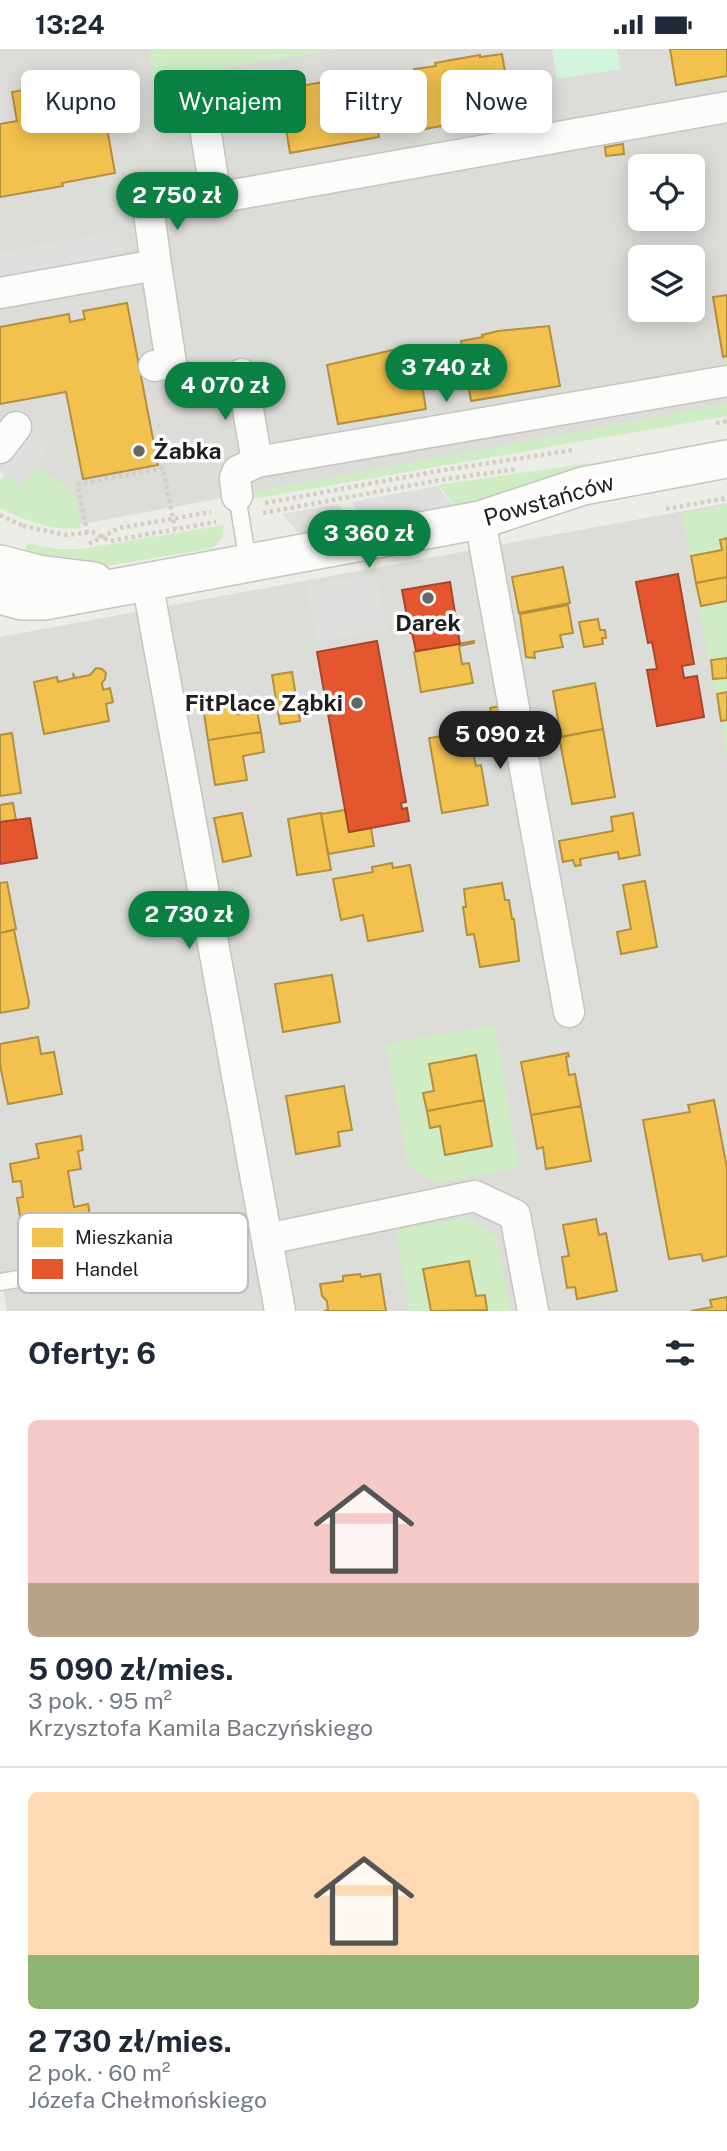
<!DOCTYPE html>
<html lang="pl">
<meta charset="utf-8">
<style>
:root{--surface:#fff;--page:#f2f2f3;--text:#1f2937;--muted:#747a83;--line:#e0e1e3;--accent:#0b8043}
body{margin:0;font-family:"Public Sans",sans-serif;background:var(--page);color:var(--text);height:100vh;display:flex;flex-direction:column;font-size:26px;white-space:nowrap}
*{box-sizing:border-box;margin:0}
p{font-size:23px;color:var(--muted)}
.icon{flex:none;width:38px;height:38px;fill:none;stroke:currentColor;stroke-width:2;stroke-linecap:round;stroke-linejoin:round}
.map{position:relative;height:1262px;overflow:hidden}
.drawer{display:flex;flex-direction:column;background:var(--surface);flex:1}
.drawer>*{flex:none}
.banner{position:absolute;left:21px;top:21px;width:686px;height:63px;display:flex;gap:14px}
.tools{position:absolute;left:628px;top:105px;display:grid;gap:14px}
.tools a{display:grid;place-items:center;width:77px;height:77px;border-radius:10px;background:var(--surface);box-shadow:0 4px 18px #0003;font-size:35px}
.price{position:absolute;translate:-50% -60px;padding:0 16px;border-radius:24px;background:var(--accent);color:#fff;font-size:23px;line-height:46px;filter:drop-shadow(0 2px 4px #0008)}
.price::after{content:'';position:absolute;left:50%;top:42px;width:21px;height:16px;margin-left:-10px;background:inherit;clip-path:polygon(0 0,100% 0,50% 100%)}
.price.current{background:#222;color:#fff}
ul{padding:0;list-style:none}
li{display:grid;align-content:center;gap:14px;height:371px;padding:0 28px}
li+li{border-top:2px solid var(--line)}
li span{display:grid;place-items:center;height:217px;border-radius:10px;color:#555}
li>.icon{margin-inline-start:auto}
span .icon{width:126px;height:126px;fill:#fffc;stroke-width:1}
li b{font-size:30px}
h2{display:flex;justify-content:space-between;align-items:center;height:84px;padding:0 28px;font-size:30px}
.chip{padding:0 24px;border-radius:10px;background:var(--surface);box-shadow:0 4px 18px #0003;font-size:24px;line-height:63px}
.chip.current{background:var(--accent);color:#fff}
.status{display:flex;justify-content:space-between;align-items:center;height:49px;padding:0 35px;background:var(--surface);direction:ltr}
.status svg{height:19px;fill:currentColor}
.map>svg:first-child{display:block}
.residential{fill:#dcdcd8;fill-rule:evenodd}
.grass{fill:#cfecc4}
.park{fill:#d4f5dd}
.parking{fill:#dfdfdd}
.homes{fill:#f2c14e;stroke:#b29040;stroke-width:2}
.shops{fill:#e4572e;stroke:#a94629;stroke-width:2}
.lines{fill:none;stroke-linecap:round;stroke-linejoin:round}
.service-casing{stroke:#c5c5c3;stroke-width:19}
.minor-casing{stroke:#c5c5c3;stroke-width:33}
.tertiary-casing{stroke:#c5c5c3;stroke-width:40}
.path{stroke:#d7cdc7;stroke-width:4.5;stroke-dasharray:3.5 3.5;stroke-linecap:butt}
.service{stroke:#fcfcfb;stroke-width:16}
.minor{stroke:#fcfcfb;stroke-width:30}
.tertiary{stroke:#fcfcfb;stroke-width:37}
.poi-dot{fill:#666664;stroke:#fff;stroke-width:2.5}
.labels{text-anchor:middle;stroke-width:7;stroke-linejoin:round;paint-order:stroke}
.poi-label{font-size:23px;font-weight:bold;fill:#1e1e1e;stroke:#fff;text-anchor:start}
.street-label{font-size:23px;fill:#1e1e1e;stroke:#fff}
.key{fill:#fff;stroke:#bcbcbc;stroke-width:2}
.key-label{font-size:19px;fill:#1e1e1e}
</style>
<div class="status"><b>13:24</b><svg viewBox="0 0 49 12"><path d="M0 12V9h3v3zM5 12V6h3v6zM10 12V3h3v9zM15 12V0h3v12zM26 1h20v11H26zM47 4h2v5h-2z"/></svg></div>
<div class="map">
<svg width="727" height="1262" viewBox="0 0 727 1262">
<rect width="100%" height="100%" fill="#edede7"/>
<path class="residential" d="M0,0H149L153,30L338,0H727V355L77,476L0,422ZM640,117H693V170H640ZM640,208H693V261H640Z
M727,454V1262H7L0,1224V588Z"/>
<path class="grass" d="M149,0H338L153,30Z
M727,355V367L252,450V443Z
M588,414V416L460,457L455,456L438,436Z
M35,417L74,442L81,479C52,483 26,471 0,459V432L5,425L22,437Z
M727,456V708L682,465Z
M224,476L223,488L212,499L102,518L23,511L27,494L57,500H81Z
M495,976L519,1119L434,1134L408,1116L386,995Z
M468,1168L496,1188L511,1262H410L396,1181Z"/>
<path class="park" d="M552,0H617L621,20L557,30Z"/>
<path class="parking" d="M119,181L123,205L0,229V204Z
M30,380L51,394L22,437L1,422Z
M437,437L455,458L367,474L351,453Z
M338,455L354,476L300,486L282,465Z
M375,525L387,581L316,592L306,536Z"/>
<path class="homes" d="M670,0H727V27L676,36Z
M502,5L512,65L424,80L414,20L436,17L435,14L451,11L480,6V8Z
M98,28L115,124L62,134L63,137L0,148V75L17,72L12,43Z
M368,28L379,88L290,104L280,44L302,40L301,37L346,29V32Z
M623,95L624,105L606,107L605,98Z
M727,246V307L723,308L713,248Z
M127,254L158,416L83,430L66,343L0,355V278L69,265L70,273L85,270L83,262Z
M549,277L560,337L471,352L461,292L483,288L482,286L498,282Z
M416,300L426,360L338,375L327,316L393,301L394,304Z
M727,489V528L696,534L691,507L722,501L720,491Z
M563,518L570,554L519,564L512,528Z
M727,528V552L701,557L696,534Z
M568,556L573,584L560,586L563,598L534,603L535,609L526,608L520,565Z
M598,570L600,581H605L606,589H602L603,595L584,598L579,573Z
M474,592V594L459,597L462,615L469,614L473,634L421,643L414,603Z
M727,609V629L713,630L711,611Z
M96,619L102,620L106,624L105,630L102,634L103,641L110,639L113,653L106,655L109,672L44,685L34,633L57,628L58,633L74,629L73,624L75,629L90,626Z
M292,623L300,672L280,675L272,626Z
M595,634L603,680L561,688L553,642Z
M727,643V671L721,672L717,645Z
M234,646L237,665L257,662L261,683L208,691L202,651Z
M500,657L502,670L493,672L490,659Z
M603,680L615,748L572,755L559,688Z
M475,682L478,702L473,703L476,717L481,716L488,756L442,764L429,689Z
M261,683L264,703L243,707L247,731L215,736L208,691Z
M12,684L21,744L0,747V686Z
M13,754L16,771L0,773V756Z
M345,761L349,783L371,779L374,797L328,805L321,765Z
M242,764L251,807L223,813L214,769Z
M321,764L331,821L297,826L288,770Z
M633,764L640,806L619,810L618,803L580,810L581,816L575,817L573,811L563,813L559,792L613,782L611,768Z
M392,814L393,819L410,816L423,882L368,892L363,866L341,871L333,830L373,823L372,818Z
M645,832L657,898L621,905L617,883L631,880L623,836Z
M7,833L16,880L0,884V834Z
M502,834L505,851H509L512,870H514L519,912L480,918L474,885L467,886L463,858H466L464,840Z
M14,881L29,953L28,959L0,964V884Z
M332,926L340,973L283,983L275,935Z
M38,988L41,1005L54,1003L62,1045L8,1055L0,1016V995Z
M568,1004L569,1007L566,1008L569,1026L575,1025L581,1057L531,1066L521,1013Z
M476,1006L484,1051L427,1062L423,1044L434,1042L429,1015Z
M344,1037L352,1081L338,1083L340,1097L296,1105L286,1047Z
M484,1051L492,1097L445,1106L440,1077L430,1079L427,1062Z
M714,1051L727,1119V1207L703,1212L701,1205L669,1210L643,1071L690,1063L688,1056Z
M581,1057L591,1112L546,1120L543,1098L537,1100L531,1066Z
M81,1087L83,1101L78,1102L81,1120L68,1122L74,1158L88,1155L93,1182L51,1189L48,1174L22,1178L17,1149L23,1148L21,1132L13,1133L10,1115L39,1109L36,1095Z
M596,1170L599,1186L606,1184L617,1242L577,1250L575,1238L567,1239L562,1208L569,1207L563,1176Z
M469,1212L476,1247L485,1246L487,1261L431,1262L423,1220Z
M360,1225L361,1228L380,1225L386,1262H324L328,1261L327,1252L322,1247L320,1235L343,1232V1227Z
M727,1248V1262H691L712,1258L710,1251Z"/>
<path class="shops" d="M678,525L694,615L682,617L684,629L697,627L704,668L657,677L647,621L657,620L652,593L648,594L636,533Z
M450,533L460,595L416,602L412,584H410L402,541Z
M377,592L406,753L401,754L402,760L407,759L409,772L349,783L317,603Z
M30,769L37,809L0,815V773Z"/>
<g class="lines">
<defs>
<path id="service" d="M237,447L248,513
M0,1233L104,1215"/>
<path id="minor" d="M206,85L216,149L727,58
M148,156L156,216
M0,244L156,216L171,314L154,317
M242,325L257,413
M0,399L16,378
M237,447L235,429L238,422L257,413L727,332
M480,471L569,963
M147,532L280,1262
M267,1190L475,1147L515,1166L533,1262"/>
<path id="tertiary" d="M0,515L38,525L94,532
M0,546L22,552H44L480,471L583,437L727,410"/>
</defs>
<use href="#service" class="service-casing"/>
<use href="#minor" class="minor-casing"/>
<use href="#tertiary" class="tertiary-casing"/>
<path class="path" d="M716,374L727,372
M265,454L438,422L573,401
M666,460L727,449
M263,464L440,431L516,420
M0,466L23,477V478
M23,477L66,486L92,483L110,492L216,473
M87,484L78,435L163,419L175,480
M89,495L119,479L211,463"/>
<use href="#service" class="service"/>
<use href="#minor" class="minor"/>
<use href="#tertiary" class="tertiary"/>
</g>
<g class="poi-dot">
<circle cx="139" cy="402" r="7"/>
<circle cx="428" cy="549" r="7"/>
<circle cx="357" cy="654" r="7"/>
</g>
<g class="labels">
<g class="poi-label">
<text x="153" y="410">Żabka</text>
<text x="428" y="582" text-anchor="middle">Darek</text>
<text x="343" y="662" text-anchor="end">FitPlace Ząbki</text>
</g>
<g class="street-label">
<text transform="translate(549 451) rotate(-16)" y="8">Powstańców</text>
</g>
</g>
<rect x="18" y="1164" width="230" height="80" rx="10" class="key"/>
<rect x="32" y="1179" width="31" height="19" fill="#f2c14e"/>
<rect x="32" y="1210" width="31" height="20" fill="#e4572e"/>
<g class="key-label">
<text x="75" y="1195">Mieszkania</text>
<text x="75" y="1227">Handel</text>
</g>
</svg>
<div class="tools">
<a><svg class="icon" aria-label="locate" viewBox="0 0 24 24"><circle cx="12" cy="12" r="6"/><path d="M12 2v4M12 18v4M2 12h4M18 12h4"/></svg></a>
<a><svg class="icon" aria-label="layers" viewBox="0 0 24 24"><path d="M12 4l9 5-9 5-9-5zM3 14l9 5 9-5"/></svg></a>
</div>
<b class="price" style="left:177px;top:183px">2 750 zł</b>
<b class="price" style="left:446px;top:355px">3 740 zł</b>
<b class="price" style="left:225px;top:373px">4 070 zł</b>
<b class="price" style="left:369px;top:521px">3 360 zł</b>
<b class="price current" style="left:500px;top:722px">5 090 zł</b>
<b class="price" style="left:189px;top:902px">2 730 zł</b>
<div class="banner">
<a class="chip">Kupno</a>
<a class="chip current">Wynajem</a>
<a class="chip">Filtry</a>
<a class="chip">Nowe</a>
</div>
</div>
<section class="drawer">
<h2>Oferty: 6<svg class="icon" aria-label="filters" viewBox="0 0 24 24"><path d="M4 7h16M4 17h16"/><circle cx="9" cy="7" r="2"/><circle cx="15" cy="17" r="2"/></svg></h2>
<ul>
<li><span style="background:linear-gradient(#f6c9c9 75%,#b9a48a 0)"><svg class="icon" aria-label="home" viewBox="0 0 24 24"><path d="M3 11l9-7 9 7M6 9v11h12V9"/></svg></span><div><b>5 090 zł/mies.</b><p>3 pok. · 95 m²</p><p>Krzysztofa Kamila Baczyńskiego</p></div></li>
<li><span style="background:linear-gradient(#ffd9b3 75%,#8fb573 0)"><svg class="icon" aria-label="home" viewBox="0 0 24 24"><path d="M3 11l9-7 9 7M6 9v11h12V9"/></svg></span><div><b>2 730 zł/mies.</b><p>2 pok. · 60 m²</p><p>Józefa Chełmońskiego</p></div></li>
</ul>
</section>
